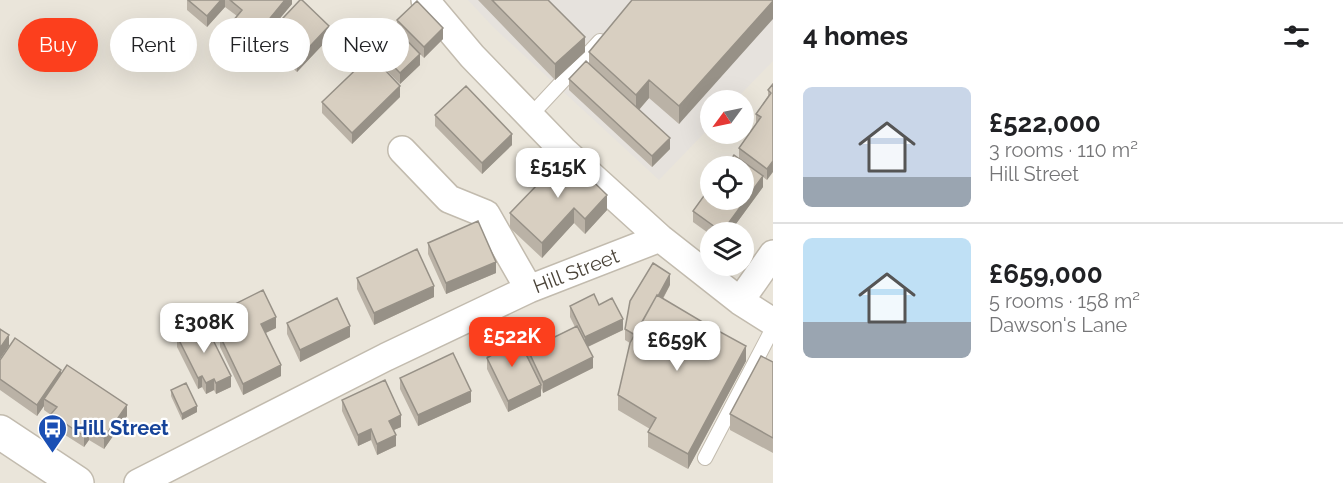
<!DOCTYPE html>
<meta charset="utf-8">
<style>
:root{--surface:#fff;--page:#f2f2f2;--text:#202124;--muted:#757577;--line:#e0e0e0;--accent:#fc3f1d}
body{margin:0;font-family:Raleway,sans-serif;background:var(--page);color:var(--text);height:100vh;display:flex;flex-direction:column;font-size:22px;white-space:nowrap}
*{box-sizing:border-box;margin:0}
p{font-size:20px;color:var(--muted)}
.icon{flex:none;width:33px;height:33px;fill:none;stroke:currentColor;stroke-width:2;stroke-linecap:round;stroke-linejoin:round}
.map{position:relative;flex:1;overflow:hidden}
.side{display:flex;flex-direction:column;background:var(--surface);width:570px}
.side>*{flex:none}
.banner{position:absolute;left:18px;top:18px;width:570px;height:54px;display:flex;gap:12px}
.needle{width:39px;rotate:237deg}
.buttons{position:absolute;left:700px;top:90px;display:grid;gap:12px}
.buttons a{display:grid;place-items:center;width:54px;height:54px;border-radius:50%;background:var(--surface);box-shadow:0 6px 24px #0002;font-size:30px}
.price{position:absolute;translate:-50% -51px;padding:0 14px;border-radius:12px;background:#fff;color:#222;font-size:20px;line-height:39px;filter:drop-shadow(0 2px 3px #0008)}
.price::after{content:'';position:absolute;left:50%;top:36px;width:18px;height:14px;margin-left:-9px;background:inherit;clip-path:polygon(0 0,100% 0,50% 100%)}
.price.selected{background:var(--accent);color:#fff}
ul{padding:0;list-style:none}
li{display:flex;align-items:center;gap:18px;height:150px;padding:0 30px}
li+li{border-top:2px solid var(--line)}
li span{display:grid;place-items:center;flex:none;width:168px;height:120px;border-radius:9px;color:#555}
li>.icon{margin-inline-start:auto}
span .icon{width:72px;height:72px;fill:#fffc;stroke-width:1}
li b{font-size:26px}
h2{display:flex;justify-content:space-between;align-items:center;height:72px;padding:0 30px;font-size:26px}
.chip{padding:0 21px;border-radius:27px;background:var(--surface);box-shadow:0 6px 24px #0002;font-size:21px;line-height:54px}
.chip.selected{background:var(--accent);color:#fff}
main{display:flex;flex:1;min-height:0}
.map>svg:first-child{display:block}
.residential{fill:#eae5da;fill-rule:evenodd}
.industrial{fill:#e6e2dd}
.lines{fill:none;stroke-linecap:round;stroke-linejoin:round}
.service-casing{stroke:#c2bbae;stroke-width:16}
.minor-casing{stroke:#c2bbae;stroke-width:30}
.tertiary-casing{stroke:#c2bbae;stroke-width:36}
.service{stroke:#fff;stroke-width:14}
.minor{stroke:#fff;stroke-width:27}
.tertiary{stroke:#fff;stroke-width:33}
.wall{fill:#bab2a6}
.shaded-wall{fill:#979187}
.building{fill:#d8cfc1;stroke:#979187;stroke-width:1.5}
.labels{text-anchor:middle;stroke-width:4.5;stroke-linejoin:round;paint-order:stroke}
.street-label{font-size:20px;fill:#4b4439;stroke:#fff}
.transit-label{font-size:20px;font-weight:bold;fill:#164399;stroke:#fff;text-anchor:start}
</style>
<main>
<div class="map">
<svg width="773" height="483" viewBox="0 0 773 483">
<rect width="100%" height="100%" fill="#f6f3ec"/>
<path class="residential" d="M0,0H773V483H0ZM711,100H744V134H711ZM711,166H744V200H711ZM711,232H744V266H711Z"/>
<path class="industrial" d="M468,0H773V61L735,100H711V126L659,180L493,27Z"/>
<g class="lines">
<defs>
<path id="service" d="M530,116L600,41
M705,458L773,328"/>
<path id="minor" d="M425,0L472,56L563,150L660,238L740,301L773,322
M402,150L449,199L486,214L529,289
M740,301L773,254
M138,483L386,357L529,289L660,238"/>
<path id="tertiary" d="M0,432L77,483"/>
</defs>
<use href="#service" class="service-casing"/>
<use href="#minor" class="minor-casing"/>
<use href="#tertiary" class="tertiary-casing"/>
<use href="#service" class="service"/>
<use href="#minor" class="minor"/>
<use href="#tertiary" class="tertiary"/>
</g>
<path class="wall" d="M187,0H292V4L244,61L223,44V33L237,16L225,7L207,27L187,10Z
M478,0H548L585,52L555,80Z
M773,0L679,124L649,98L639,110L670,149L652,167L569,90V79L589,63V52Z
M397,20L443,39L424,58L397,31Z
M268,34L329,38L297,72L268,45Z
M372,44L420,65L400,84L372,56Z
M773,84L767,180L763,177V187L730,232H711V235L693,222V211L739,158V148L756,124V114L768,96V90Z
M400,97L352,144L322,113V102Z
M435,115L512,145L482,174L435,126Z
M566,155L607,210L585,234L574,223L542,258L510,228V213Z
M428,243L496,273L446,294L428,254Z
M357,278L434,297L374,325L357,289Z
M670,285L663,299L706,337L746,361L688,469L648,447V432L650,429L618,410V395L630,343L625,340V329Z
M599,305L623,330L588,347L593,368L543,393L541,388V396L508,412L487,369V357L486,355V344L511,346L528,357V350L575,327L570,317V306Z
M225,309L276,328L266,333L281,376L243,395L220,347V336L230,331L225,320Z
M287,323L350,337L300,362L287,334Z
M177,336L231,387L216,394L214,390L206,394L202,387L198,389L177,347Z
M0,360L61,373L127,416L104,449L89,440L84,447L51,426V415L44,410V406L37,416L0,390Z
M773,362V453L730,430V414Z
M400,378L471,402L418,426L400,389Z
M171,390L197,412L182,420L171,396Z
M342,400L401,427L394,430L396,446L377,455L371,440L358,446L342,411Z"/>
<path class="shaded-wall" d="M221,0H225V7L207,27V16Z
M285,0H292V4L244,61V50Z
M773,1V19L679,124V106Z
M329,26V38L297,72V60Z
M443,28V39L424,58V47Z
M585,37V52L555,80V64Z
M420,54V65L400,84V73Z
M649,80V98L636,113V95Z
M400,86V97L352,144V133Z
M512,134V145L482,174V163Z
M670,138V149L652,167V156Z
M773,161V172L767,180V169Z
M763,176V187L730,232H722Z
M607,195V210L585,234V219Z
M574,208V223L542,258V243Z
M496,262V273L446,294V283Z
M670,274V285L636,347V336Z
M434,286V297L374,325V313Z
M276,317V328L261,335V324Z
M623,319V330L585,348V337Z
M706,324V339L701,334Z
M350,326V337L300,362V350Z
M9,335V346L0,359V348Z
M746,346V361L688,469V454Z
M593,357V368L543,393V382Z
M281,365V376L243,395V384Z
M61,370V381L44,399V406L37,416V405Z
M202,376V387L198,389V378Z
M231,376V387L216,394V383Z
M214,379V390L206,394V383Z
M541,385V396L508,412V401Z
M471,391V402L418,426V415Z
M127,405V416L104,449V438Z
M197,406V412L182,420V414Z
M401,415V427L389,432V421Z
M89,428V440L84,447V436Z
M371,429V440L358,446V435Z
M396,435V446L377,455V444Z"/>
<path class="building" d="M188,0H221L207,16Z
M230,0H285L244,50L223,33L242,10Z
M300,0H302L329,26L297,60L268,34Z
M492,0H548L585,37L555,64Z
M632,0H773V1L679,106L649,80L636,95L589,52Z
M417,1L443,28L424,47L397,20Z
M392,25L420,54L400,73L372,44Z
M371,55L400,86L352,133L322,102Z
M586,61L670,138L652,156L569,79Z
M773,84V161L767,169L739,148L761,117L756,114L771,93L768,90Z
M466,86L512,134L482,163L435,115Z
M566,155L607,195L585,219L574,208L542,243L510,213Z
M734,155L763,176L722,232L693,211L711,186V200H744V166H726Z
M478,221L496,262L446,283L428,243Z
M417,249L434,286L374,313L357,278Z
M653,263L670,274L658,296L657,295L635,335L625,329L630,301Z
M263,290L276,317L261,324L281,365L243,384L220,336L234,329L225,309Z
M594,294L599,305L612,298L623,319L585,337L570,306Z
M657,295L706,324L701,334L711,339L715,329L746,346L688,454L648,432L656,418L618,395L630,343Z
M337,298L350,326L300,350L287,323Z
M204,322L231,376L216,383L214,379L206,383L202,376L198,378L177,336Z
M577,326L593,357L543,382L528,350Z
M0,329L9,335L0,348Z
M506,335L511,346L520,342L541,385L508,401L487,358L492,355L486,344Z
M15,338L61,370L37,405L0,379V360Z
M453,353L471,391L418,415L400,378Z
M761,356L773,362V438L730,414Z
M67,365L127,405L104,438L89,428L84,436L51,414L57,407L44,399Z
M385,380L401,415L389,421L396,435L377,444L371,429L358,435L342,400Z
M186,383L197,406L182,414L171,390Z"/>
<defs>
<symbol id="bus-pin" viewBox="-11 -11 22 30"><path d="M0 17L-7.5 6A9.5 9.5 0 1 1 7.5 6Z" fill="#1a4fb4" stroke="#fff"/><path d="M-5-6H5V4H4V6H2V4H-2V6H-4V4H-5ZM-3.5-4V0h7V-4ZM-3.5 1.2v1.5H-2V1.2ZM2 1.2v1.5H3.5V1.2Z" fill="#fff"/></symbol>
</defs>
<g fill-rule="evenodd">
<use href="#bus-pin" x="36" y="412" width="33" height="45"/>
</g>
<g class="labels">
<g class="street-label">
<text transform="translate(576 271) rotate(-21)" y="7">Hill Street</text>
</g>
<g class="transit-label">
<text x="73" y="435">Hill Street</text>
</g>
</g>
</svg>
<div class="buttons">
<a><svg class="needle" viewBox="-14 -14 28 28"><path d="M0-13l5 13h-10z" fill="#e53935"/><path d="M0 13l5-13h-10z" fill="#757577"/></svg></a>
<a><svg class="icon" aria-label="locate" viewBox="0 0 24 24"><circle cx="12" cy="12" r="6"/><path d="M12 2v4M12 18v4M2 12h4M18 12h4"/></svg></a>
<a><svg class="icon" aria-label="layers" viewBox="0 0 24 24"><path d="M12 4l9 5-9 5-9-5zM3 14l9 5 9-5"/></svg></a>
</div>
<b class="price" style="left:558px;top:199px">£515K</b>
<b class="price" style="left:204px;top:354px">£308K</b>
<b class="price selected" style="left:512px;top:368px">£522K</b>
<b class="price" style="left:677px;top:372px">£659K</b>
<div class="banner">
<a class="chip selected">Buy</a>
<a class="chip">Rent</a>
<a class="chip">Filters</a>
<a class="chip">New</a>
</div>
</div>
<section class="side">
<h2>4 homes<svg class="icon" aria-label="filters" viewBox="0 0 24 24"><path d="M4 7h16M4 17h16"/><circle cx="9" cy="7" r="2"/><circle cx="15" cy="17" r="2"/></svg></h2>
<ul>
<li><span style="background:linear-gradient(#c9d6e8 75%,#9aa5b1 0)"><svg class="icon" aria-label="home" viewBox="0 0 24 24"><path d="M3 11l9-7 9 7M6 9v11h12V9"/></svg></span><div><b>£522,000</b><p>3 rooms · 110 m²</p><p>Hill Street</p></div></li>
<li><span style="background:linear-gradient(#bfe0f5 70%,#9aa5b1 0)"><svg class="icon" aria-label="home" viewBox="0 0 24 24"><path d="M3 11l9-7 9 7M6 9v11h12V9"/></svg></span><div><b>£659,000</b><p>5 rooms · 158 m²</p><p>Dawson's Lane</p></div></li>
</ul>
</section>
</main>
